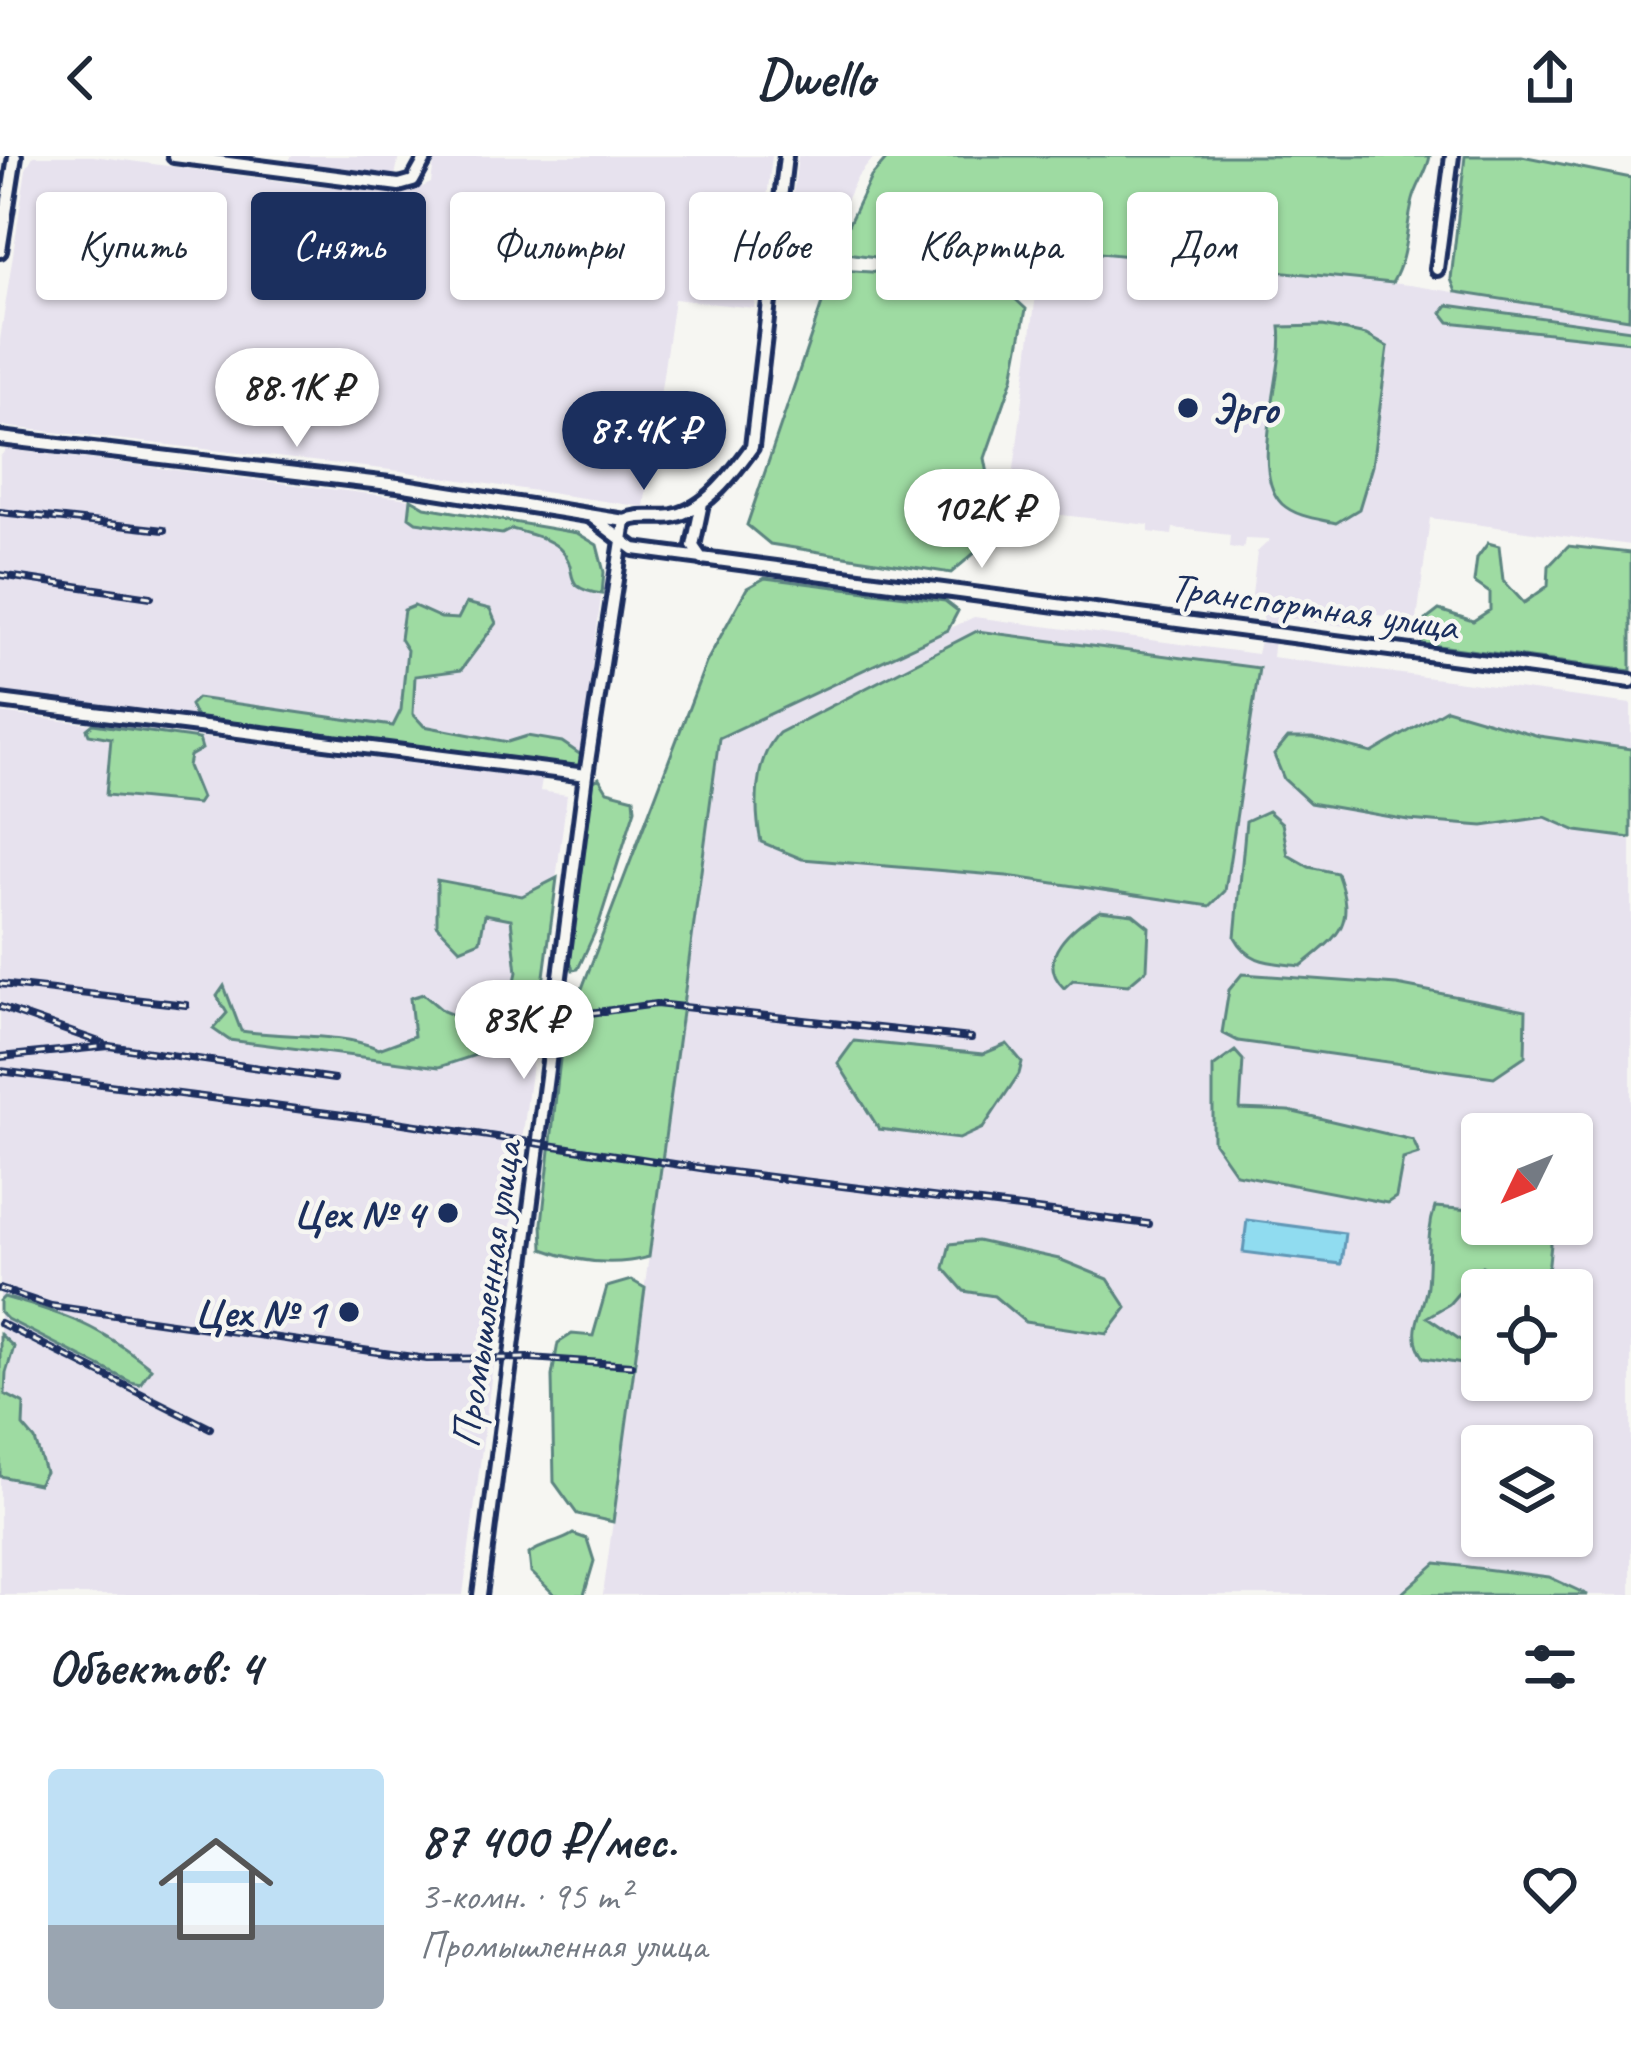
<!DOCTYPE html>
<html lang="ru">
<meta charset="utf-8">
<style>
:root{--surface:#fff;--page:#f6f6f7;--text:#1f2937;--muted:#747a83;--accent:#1b2f5e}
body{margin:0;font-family:Caveat,sans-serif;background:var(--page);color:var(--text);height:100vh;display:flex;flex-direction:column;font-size:45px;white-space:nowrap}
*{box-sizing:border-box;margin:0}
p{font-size:39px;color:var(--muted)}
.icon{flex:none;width:66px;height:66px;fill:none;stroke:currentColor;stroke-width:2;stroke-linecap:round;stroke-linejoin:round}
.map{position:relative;height:1439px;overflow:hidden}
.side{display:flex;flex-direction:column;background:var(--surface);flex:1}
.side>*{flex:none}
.top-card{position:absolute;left:36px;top:36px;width:1560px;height:108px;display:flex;gap:24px}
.needle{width:78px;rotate:227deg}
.fabs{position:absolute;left:1461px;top:957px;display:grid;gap:24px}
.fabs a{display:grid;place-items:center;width:132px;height:132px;border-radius:12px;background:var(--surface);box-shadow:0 3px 9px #0004;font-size:60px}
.price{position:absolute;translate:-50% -102px;padding:0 27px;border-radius:42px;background:#fff;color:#222;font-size:39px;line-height:78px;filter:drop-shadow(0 3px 6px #0008)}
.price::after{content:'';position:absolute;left:50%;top:72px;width:36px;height:27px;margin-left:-18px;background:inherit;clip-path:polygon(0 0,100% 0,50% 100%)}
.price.active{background:var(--accent);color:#fff}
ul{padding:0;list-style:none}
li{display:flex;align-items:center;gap:36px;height:300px;padding:0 48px}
li span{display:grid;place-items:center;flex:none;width:336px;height:240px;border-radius:12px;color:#555}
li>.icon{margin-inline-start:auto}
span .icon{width:144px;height:144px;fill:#fffc;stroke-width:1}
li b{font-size:51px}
h2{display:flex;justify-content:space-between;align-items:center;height:144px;padding:0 48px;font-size:51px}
.pill{padding:0 42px;border-radius:12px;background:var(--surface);box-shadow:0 3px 9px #0004;font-size:42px;line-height:108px}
.pill.active{background:var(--accent);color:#fff}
header{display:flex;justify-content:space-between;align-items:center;height:156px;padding:0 48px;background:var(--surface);font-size:54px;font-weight:700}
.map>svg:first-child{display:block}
.built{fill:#e7e2ee;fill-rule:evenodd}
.green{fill:#9edba2;stroke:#5c8580;stroke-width:3}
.water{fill:#90dcf0;stroke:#6197b6;stroke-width:3}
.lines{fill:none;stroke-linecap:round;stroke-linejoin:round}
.minor-casing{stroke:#1b2f5e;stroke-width:20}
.minor{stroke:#f6f6f2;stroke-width:10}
.rail-casing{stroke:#1b2f5e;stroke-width:8}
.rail{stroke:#f6f6f2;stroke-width:3;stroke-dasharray:9;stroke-linecap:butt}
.poi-dot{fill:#1b2f5e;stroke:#f6f6f2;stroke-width:4.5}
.labels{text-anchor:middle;stroke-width:9;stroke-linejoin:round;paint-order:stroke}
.poi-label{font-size:42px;font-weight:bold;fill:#1b2f5e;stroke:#f6f6f2;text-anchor:end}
.street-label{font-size:42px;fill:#1b2f5e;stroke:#f6f6f2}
</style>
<header><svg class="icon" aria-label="back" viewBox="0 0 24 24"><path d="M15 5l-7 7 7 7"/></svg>Dwello<svg class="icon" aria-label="share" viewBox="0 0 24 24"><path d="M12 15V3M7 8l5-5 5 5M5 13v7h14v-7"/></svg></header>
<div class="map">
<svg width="1631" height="1439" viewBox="0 0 1631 1439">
<rect width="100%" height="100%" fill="#f6f6f2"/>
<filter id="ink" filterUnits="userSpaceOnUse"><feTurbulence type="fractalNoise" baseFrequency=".00833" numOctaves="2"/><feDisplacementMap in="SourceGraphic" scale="24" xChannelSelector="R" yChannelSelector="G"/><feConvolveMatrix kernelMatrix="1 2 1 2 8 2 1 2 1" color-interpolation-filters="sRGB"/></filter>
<g filter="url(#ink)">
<path class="built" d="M33,0H93L311,29L411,36L431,27L435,0H772L754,152L674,143L644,351L400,315L0,270V184L26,13Z
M290,0H399L395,20L290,10Z
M798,0H875L856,23L821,99L786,92Z
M1042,91L1409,129L1628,163L1631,146V389L1430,362L1417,464L1369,458L1366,473L1279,461L1276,469L1263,467V459L1250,456L1257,396L1270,384L1245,383L1243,393L1229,391L1230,379L1173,372L1172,379L1149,376V369L1009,353Z
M6,293L411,343L425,351L577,377L597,389L604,416L580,611L0,539V301Z
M974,461L1257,498L1261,480L1274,482L1272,501L1631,548V1439H603L719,582ZM1482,978H1572V1068H1482ZM1482,1134H1572V1224H1482ZM1482,1290H1572V1380H1482Z
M0,557L542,623L540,635L567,639L463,1439H0Z"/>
<path class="green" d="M889,0H1430C1427,17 1417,28 1413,44C1405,74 1408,100 1392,127L1042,91C990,127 906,104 846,97L839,88L871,21Z
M1465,0H1522L1631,22L1629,163L1456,136L1451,123Z
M838,114L904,118L1013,141L1026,153L1013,222L985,302L994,350L978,394L951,417L770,388L747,369L829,127Z
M1448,149L1631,174V186L1449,166L1442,157Z
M1323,170L1366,179L1388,191L1372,310L1359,353L1336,367C1319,363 1296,361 1282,348C1247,313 1286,217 1280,171Z
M411,343L425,351L577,377L597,389L604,416L602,438C556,431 583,415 559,392C548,382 526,377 512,373L502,378L416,366L409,361Z
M1488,387L1499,390L1503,424L1524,447L1548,430L1549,410L1568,390L1631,397V515L1423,488L1418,479L1426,464L1439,454L1473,465L1490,454V437L1474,426L1477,402Z
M765,422L945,445L958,455L948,474L719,582L649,1101C613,1111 577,1106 543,1093L542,1067L562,885L706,507L747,432Z
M466,447L490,453L496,467L461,514L415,520L413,558L424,570L508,586L527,580L562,586L581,599L580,611L197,564L190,549L197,542L393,570L401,554L407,494L400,483L404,454L414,450L441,462L458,463Z
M977,475L1259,512L1225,735L1210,750L1007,720L802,703L761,686C754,652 754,603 779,577Z
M1446,553L1539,580L1631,593V682L1577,675L1545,661L1483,670L1408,664L1310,647L1284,623L1274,599L1288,582H1313L1372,597Z
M93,568L199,583L202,593L190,600L188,610L201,642L197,648L106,639L111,582L89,578L87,573Z
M599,622L607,635L634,642L635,653L599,767L578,813L573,814L570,805L591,627Z
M1268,655L1282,667L1288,699L1309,711L1337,717C1356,768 1340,779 1301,810C1272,806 1250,809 1235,781L1246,665Z
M557,722L540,850L482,897L439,911L229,884L213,873L227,857L217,840L224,830L241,875C285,882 340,876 379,893L414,880L410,842L423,838L443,855L458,861L460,850L479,862L508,856L517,816L511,763L485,758L480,785L460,793L437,769V724L522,740Z
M1100,754L1133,758L1149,771L1147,813L1128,829L1073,824L1064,832C1033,802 1074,770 1100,754Z
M1242,818L1397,829L1526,854L1525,900L1494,921L1238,885L1222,877L1229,834Z
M854,885L983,898L1007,888L1022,906L1019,918L983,972L959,983L879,973L838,907Z
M1235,895L1243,904L1240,953L1289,955L1413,984L1419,998L1403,1003L1396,1041L1387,1047L1236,1018L1213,985V911Z
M1435,1051L1482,1055V1068H1547L1551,1088L1546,1134H1509L1500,1120L1482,1110L1449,1148L1427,1161L1465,1187L1482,1190V1211L1424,1202C1405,1175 1424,1156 1427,1129C1430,1101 1426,1078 1435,1051Z
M977,1085L1059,1103L1108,1123L1127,1152L1107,1178L1025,1166L994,1140L964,1135L944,1112L950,1088Z
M631,1124L645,1132L613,1366L577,1358L554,1326L552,1220L558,1187L572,1178L593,1180L607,1131Z
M4,1141C68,1159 99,1170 151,1212L140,1228L131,1226L7,1163L0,1156V1145Z
M0,1178L14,1191L6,1217L5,1238L24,1248L23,1270L35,1284L45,1316L38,1328L0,1320Z
M573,1378L587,1383L594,1405L584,1439H555L531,1416L529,1398C543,1387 558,1388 573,1378Z
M1436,1407L1549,1421L1588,1439H1400Z"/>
<path class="water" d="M1247,1064L1345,1077L1341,1108L1243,1096Z"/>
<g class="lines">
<defs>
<path id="minor" d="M174,0L399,29L413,25L427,0
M0,95L15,0
M1437,113L1452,0
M0,282L398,329L625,365C641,357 656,363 673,360C707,353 733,317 752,291L786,0
M702,347L693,390L702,403
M592,361L634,393L1631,525
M0,545L586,619
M480,1439L586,619L625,365"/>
</defs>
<use href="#minor" class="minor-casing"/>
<use href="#minor" class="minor"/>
<defs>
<path id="rail" d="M0,356L164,374
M0,419L151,441
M0,828L186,849
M0,851L102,887
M524,883L590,857L656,848L971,882
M0,901L109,890L334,923
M0,915L390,965L714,1014L1149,1068
M0,1133L51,1150L427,1203L530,1202L631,1209
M0,1167L210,1272"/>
</defs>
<use href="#rail" class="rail-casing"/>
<use href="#rail" class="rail"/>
</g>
</g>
<g class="poi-dot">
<circle cx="1188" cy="252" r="12"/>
<circle cx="448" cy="1057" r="12"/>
<circle cx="349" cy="1156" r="12"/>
</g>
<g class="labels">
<g class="poi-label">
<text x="1212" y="267" text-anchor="start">Эрго</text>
<text x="424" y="1072">Цех № 4</text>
<text x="325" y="1171">Цех № 1</text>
</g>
<g class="street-label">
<text transform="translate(1314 449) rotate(8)" y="15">Транспортная улица</text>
<text transform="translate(485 1138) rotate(-82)" y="15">Промышленная улица</text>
</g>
</g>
</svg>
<div class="fabs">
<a><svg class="needle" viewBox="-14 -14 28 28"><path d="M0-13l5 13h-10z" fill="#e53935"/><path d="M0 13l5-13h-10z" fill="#747a83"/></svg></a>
<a><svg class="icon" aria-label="locate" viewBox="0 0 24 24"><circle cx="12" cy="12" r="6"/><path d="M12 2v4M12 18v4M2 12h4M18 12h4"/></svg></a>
<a><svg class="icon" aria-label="layers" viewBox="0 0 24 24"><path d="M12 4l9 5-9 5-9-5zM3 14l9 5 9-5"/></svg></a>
</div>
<b class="price" style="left:297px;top:294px">88.1K ₽</b>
<b class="price active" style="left:644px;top:337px">87.4K ₽</b>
<b class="price" style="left:982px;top:415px">102K ₽</b>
<b class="price" style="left:524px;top:926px">83K ₽</b>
<div class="top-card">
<a class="pill">Купить</a>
<a class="pill active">Снять</a>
<a class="pill">Фильтры</a>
<a class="pill">Новое</a>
<a class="pill">Квартира</a>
<a class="pill">Дом</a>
</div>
</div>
<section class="side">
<h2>Объектов: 4<svg class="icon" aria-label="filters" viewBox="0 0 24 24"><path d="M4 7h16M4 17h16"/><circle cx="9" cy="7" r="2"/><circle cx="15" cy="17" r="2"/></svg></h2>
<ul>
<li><span style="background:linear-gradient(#bfe0f5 65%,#9aa5b1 0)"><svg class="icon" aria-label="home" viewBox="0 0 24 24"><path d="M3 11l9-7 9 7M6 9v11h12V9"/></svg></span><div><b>87 400 ₽/мес.</b><p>3-комн. · 95 m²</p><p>Промышленная улица</p></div><svg class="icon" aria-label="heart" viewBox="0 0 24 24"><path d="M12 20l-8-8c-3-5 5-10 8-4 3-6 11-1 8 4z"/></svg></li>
</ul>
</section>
